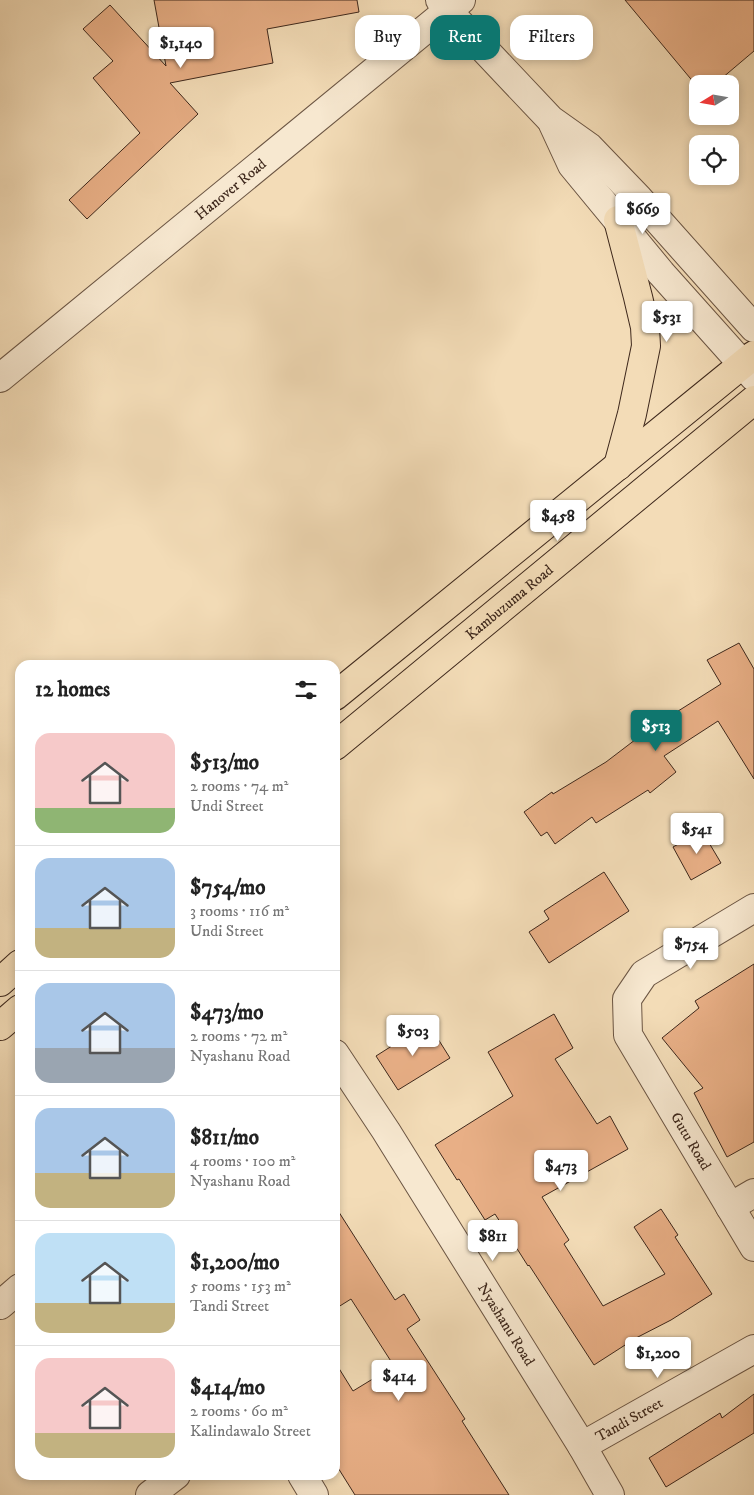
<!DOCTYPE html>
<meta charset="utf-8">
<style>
:root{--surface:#fff;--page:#f2f2f2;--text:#222;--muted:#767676;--line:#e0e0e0;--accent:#0f766e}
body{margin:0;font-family:"IM FELL DW Pica",serif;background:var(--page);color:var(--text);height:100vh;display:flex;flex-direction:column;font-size:19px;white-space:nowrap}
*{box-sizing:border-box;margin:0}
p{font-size:16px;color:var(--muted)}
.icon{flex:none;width:28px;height:28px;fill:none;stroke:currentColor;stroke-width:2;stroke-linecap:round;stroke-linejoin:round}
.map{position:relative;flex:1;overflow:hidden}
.side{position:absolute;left:15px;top:660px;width:325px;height:820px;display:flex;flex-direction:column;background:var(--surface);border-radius:15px;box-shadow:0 2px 8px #0003}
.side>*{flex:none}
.guide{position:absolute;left:355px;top:15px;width:324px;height:45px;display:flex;gap:10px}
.needle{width:32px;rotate:259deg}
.fabs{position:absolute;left:689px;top:75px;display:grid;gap:10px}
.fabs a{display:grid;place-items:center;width:50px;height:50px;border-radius:10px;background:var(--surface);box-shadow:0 2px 8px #0003;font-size:25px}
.price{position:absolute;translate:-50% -42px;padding:0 11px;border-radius:5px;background:#fff;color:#222;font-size:16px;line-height:32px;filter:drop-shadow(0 1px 2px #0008)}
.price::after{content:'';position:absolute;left:50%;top:30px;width:15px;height:11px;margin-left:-8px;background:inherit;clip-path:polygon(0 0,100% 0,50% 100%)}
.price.current{background:var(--accent);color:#fff}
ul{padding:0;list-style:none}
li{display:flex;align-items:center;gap:15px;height:125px;padding:0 20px}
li+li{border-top:1px solid var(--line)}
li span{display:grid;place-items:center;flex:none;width:140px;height:100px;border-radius:15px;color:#555}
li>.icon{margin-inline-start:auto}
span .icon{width:60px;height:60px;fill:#fffc;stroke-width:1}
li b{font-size:21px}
h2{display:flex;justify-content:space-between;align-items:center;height:60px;padding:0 20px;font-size:21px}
.chip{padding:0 18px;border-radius:15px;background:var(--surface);box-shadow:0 2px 8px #0003;font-size:18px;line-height:45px}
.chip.current{background:var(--accent);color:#fff}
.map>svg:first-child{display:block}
.building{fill:#e8af86;stroke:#3e281c}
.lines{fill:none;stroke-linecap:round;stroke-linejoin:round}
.minor-casing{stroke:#6b5543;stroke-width:30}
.major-casing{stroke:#3e281c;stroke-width:30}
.minor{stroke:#f7e8d0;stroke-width:28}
.major{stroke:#f3dcb7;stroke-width:28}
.labels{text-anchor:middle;stroke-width:5;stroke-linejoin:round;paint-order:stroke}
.street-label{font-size:15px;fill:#3e281c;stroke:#f7e8d0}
</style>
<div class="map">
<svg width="754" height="1495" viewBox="0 0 754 1495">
<rect width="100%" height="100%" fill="#f3dcb7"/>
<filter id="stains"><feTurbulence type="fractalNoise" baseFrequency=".004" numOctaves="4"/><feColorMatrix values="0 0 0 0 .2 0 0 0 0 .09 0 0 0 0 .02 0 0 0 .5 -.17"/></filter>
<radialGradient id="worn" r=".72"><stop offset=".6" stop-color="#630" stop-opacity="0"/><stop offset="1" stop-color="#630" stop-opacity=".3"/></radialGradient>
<path class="building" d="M154,0H357L359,12L267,29L273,63L170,83L198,114L87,219L69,200L140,133L93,78L113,61L83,29L110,5L166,66Z
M625,0H754V51L715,84H695Z
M739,643L754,669V779L718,721L664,756L676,772L650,793L648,790L596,823L592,817L555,844L547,832L541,836L524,812L552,792L553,794L606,762L648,730L721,684L707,660Z
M702,831L721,863L691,880L673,847Z
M604,872L629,911L549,963L529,932L549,919L544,911Z
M754,964V1142L727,1157L694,1093L703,1088L662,1038L699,1008L695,1001Z
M554,1014L573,1048L555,1059L597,1124L610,1116L628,1149L542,1197L569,1240L564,1244L603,1306L665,1274L634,1227L661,1209L678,1235L675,1237L712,1294L671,1320L636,1338L594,1365L529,1265L528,1266L495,1214L485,1220L459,1179L457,1180L435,1145L513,1096L488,1052Z
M428,1023L450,1058L398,1090L376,1056Z
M335,1206L395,1300L404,1294L420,1320L407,1329L465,1419L462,1421L509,1495H355L335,1463V1362L353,1391L394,1366L351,1299L335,1309Z
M754,1394V1433L666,1487L649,1458L720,1413L722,1418Z"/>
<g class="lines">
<defs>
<g id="minor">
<path d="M440,0L448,11L551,120L589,147L639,199L754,328"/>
<path d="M553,124L572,165L661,273L754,377"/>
<path id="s1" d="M0,378L461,0"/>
<path id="s2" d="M754,908L644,974L627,999L628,1035L754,1247"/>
<path id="s3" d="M335,1054L386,1131L582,1446L610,1495"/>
<path d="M730,1207L754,1193"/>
<path d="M0,1305L20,1288"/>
<path id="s4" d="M582,1446L754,1349"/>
<path d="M302,1475L314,1495"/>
<path d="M150,1495L176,1475"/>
</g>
<g id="major">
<path d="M618,220L638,297L645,327L646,346L632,414L618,466"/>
<path d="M335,696L754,355"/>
<path id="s5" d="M335,746L754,400"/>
<path d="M0,982L20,964"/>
<path d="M0,1026L20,1009"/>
</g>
</defs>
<use href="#minor" class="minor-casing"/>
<use href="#major" class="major-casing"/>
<use href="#minor" class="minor"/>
<use href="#major" class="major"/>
</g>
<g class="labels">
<g class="street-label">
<text dy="5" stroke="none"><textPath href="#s1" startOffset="298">Hanover Road</textPath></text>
<text dy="5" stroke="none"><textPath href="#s5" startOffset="226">Kambuzuma Road</textPath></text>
<text dy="5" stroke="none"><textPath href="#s2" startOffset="318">Gutu Road</textPath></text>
<text dy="5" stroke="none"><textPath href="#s3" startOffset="320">Nyashanu Road</textPath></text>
<text dy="5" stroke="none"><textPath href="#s4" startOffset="54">Tandi Street</textPath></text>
</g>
</g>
<rect width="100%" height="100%" filter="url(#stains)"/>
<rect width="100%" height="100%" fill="url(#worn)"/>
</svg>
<div class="fabs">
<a><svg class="needle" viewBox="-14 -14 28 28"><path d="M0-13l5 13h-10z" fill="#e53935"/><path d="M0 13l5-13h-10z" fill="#767676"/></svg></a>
<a><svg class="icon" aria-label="locate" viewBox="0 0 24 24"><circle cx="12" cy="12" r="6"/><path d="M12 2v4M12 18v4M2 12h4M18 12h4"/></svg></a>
</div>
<b class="price" style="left:181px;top:69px">$1,140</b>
<b class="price" style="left:643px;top:235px">$669</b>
<b class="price" style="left:667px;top:343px">$531</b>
<b class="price" style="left:558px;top:542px">$458</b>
<b class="price current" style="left:656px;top:752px">$513</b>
<b class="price" style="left:697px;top:855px">$541</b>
<b class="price" style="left:691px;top:970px">$754</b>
<b class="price" style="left:413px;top:1057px">$503</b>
<b class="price" style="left:561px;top:1192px">$473</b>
<b class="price" style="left:493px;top:1262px">$811</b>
<b class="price" style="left:658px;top:1379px">$1,200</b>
<b class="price" style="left:399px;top:1402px">$414</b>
<div class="guide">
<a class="chip">Buy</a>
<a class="chip current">Rent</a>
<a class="chip">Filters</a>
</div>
<section class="side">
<h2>12 homes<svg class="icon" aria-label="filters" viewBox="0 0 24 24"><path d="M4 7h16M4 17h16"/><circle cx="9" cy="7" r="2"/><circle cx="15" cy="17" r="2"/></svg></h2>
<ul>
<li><span style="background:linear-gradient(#f6c9c9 75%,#8fb573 0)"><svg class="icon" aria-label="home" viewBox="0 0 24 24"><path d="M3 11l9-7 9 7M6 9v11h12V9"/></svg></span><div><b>$513/mo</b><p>2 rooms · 74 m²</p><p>Undi Street</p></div></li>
<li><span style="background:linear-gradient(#a9c7e8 70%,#c2b280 0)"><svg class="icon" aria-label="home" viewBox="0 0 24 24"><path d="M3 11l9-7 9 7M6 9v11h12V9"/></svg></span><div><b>$754/mo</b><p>3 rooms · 116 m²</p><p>Undi Street</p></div></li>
<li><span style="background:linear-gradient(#a9c7e8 65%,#9aa5b1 0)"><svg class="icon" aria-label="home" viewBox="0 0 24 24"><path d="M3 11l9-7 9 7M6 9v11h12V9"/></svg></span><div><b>$473/mo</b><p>2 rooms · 72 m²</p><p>Nyashanu Road</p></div></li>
<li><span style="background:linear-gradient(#a9c7e8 65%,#c2b280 0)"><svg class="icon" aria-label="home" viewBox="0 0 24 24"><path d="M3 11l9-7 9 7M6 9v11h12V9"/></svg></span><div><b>$811/mo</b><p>4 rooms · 100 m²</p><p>Nyashanu Road</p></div></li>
<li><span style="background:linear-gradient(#bfe0f5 70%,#c2b280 0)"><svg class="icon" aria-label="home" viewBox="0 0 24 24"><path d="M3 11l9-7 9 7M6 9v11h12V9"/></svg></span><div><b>$1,200/mo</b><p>5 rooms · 153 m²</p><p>Tandi Street</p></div></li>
<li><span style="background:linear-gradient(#f6c9c9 75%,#c2b280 0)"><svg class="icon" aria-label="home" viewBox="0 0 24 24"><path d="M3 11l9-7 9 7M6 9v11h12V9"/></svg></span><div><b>$414/mo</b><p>2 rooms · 60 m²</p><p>Kalindawalo Street</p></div></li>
</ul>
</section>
</div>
